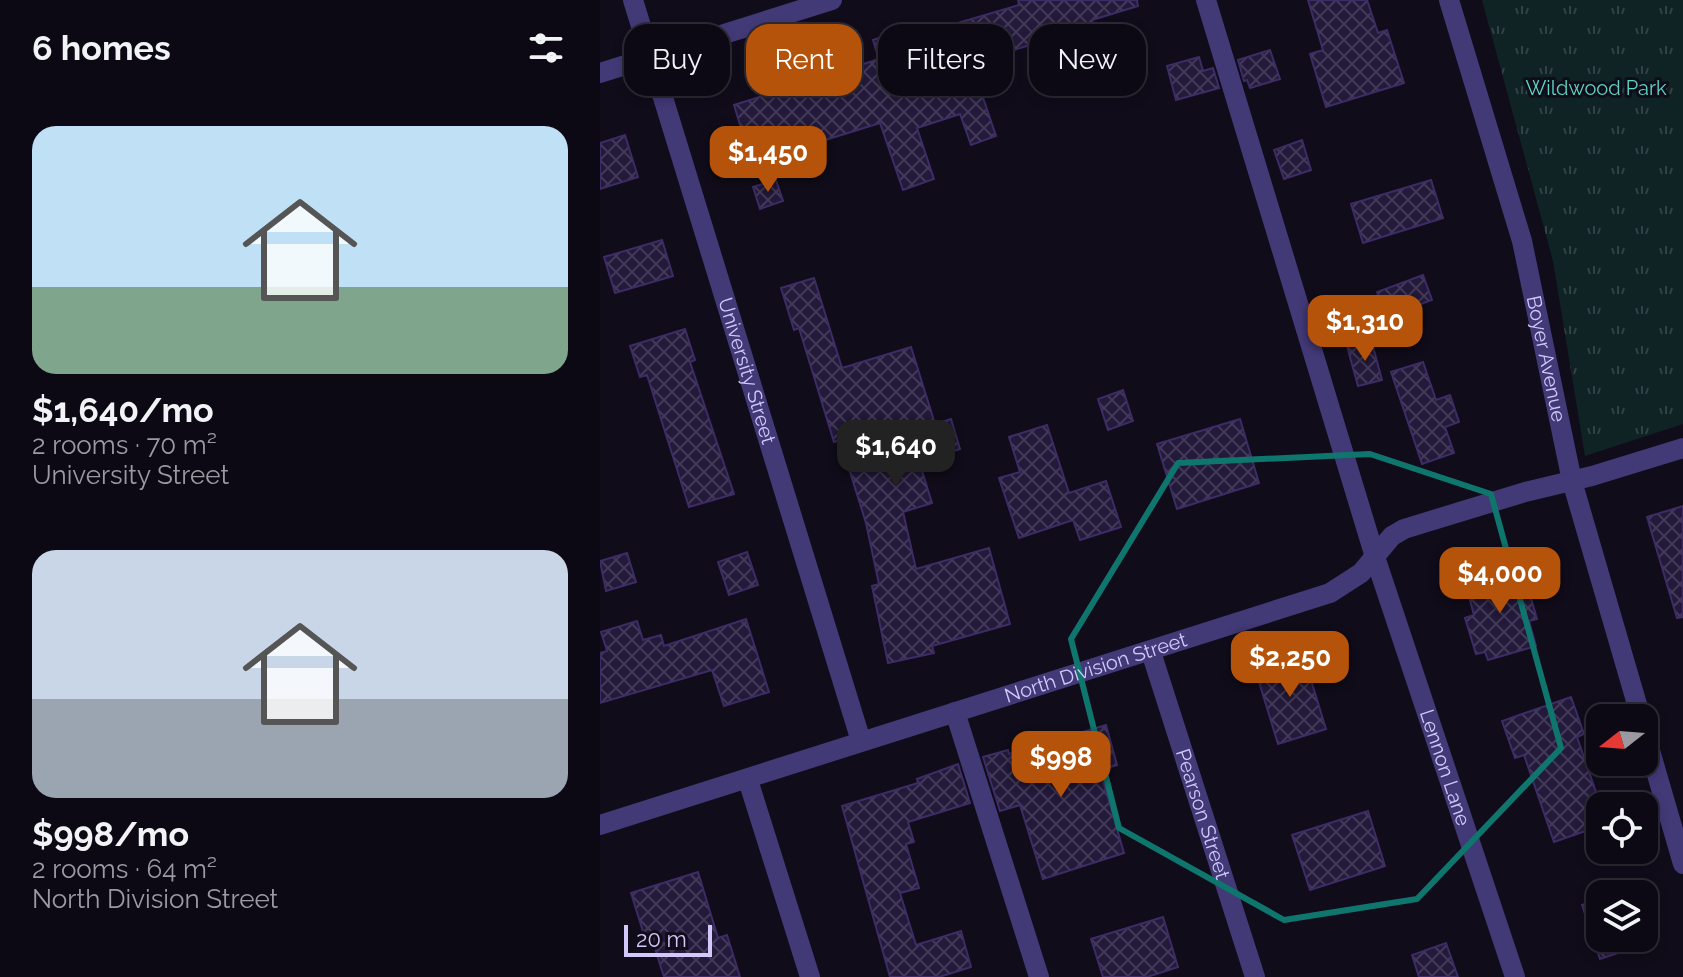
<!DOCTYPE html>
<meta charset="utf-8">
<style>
:root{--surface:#0c0914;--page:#1a1722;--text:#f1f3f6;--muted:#9a9aa0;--line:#2c2a34;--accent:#b45309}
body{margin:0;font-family:Raleway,sans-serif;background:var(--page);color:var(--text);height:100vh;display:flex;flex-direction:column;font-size:30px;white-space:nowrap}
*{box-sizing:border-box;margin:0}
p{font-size:26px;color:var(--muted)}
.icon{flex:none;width:44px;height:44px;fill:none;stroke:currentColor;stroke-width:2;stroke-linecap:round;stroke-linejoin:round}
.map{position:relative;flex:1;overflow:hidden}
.panel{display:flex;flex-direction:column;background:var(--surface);width:600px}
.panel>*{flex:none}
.guide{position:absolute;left:24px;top:24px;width:760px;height:72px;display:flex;gap:16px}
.needle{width:52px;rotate:253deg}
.controls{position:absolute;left:986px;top:704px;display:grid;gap:16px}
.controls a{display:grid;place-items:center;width:72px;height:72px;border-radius:16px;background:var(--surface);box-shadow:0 4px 12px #0003,0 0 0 2px var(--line);font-size:40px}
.scale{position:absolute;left:24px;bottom:20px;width:88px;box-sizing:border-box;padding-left:8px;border:4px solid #d3c8fc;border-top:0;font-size:22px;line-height:28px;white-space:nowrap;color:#d3c8fc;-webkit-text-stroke:6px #100c1a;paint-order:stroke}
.price{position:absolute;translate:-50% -68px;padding:0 18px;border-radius:16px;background:var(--accent);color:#fff;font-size:26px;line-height:52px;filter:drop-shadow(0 2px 4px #0008)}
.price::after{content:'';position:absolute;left:50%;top:48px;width:24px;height:18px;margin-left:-12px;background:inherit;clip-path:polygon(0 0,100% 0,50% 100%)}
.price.on{background:#222;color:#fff}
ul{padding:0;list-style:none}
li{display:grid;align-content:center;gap:16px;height:424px;padding:0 32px}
li span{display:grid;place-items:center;height:248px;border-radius:24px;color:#555}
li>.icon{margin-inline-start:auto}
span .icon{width:144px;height:144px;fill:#fffc;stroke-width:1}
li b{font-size:34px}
h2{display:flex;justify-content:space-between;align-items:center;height:96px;padding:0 32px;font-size:34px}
.chip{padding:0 28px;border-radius:24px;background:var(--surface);box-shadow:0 4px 12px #0003,0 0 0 2px var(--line);font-size:28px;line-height:72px}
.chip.on{background:var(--accent);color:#fff}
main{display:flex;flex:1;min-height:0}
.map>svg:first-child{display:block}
.park{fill:url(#park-tufts)}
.building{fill:url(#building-cross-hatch);stroke:#3d2c65;stroke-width:2}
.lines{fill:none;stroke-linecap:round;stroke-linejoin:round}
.minor{stroke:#423977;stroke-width:20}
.marked{fill:none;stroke:#0f766e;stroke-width:6;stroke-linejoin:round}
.labels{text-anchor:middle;stroke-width:6;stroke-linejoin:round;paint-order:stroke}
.park-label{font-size:20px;fill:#5bd6c3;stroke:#100c1a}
.street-label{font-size:20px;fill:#d3c8fc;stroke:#100c1a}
</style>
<main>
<section class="panel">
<h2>6 homes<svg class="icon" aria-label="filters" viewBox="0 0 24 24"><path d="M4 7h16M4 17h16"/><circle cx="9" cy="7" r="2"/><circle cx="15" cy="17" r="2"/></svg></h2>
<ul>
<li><span style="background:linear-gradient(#bfe0f5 65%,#7fa58c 0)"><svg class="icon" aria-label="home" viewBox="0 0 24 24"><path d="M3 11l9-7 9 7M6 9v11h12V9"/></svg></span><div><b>$1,640/mo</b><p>2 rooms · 70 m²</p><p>University Street</p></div></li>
<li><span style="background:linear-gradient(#c9d6e8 60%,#9aa5b1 0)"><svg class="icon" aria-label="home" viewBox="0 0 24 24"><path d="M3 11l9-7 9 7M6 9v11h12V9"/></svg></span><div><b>$998/mo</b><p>2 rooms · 64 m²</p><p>North Division Street</p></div></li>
</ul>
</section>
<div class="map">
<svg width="1083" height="977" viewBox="0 0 1083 977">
<defs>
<pattern id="park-tufts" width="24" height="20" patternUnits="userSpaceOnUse" patternTransform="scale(2)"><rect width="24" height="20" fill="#0f2224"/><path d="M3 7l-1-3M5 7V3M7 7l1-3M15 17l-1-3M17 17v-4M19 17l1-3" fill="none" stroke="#314145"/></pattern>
<pattern id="building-cross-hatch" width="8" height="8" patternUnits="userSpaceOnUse" patternTransform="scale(2)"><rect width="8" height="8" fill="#23193a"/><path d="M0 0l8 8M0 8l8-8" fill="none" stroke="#423957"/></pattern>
</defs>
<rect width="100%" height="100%" fill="#100c1a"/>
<path class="park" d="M882,0H1083V424L985,456L953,261Z"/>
<path class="building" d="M418,0H537L538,6L492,20L494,26L407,52L412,69L377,80L396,136L371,145L360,114L317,128L334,179L303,190L280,123L219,142L216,130L148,151L134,105L279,59L273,40L314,27L317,35L419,5Z
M708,0H767L778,33L787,30L804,83L726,107L710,54L723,50Z
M670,50L680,79L650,88L647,80L644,81L638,60Z
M599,57L603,71L613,68L619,88L576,100L567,66Z
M25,135L38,177L0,189V143Z
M702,140L711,170L684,179L674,150Z
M176,180L183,201L160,209L153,187Z
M831,180L843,218L763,243L751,204Z
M62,240L73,276L15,293L4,257Z
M823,275L832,300L786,317L777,292Z
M214,278L242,368L311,347L335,424L351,419L360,449L319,461L332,503L303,512L316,569L389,548L410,624L332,646L334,653L288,663L272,586L279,584L266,523L240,440L234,442L199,328L194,330L181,288Z
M85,329L95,360L90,362L134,494L89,507L47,375L40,377L30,346Z
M771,339L782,380L758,386L747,346Z
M823,362L836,400L850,395L859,422L845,427L854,453L822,464L791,372Z
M523,390L533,421L508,430L498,399Z
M640,419L659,483L577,509L557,444Z
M447,425L469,493L506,481L521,527L480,540L473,520L419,538L399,478L420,472L409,437Z
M1083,506V617L1077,618L1047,517Z
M147,552L158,585L129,595L118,562Z
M27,553L36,582L6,591L0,561Z
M913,567L922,598L930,595L937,619L929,621L936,646L888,660L885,652L876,654L865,618L874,615L865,582Z
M146,619L169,692L124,706L112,670L0,703V653L7,651L1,632L37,621L43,640L61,635L64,646Z
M703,654L726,729L678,744L655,669Z
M971,697L984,734L977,737L1000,804V826L954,842L924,755L915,758L902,721Z
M506,725L517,765L500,770L524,853L443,879L420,805L400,811L383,757L408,750L409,754Z
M358,764L370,803L308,822L314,842L306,844L319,888L300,893L316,945L361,931L371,967L339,977H290L242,806L318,783L317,779Z
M768,811L785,866L710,890L692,835Z
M98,872L118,938L127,935L140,977H64L51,936L45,938L31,893Z
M1000,899V938H1037L1039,946L1000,959L982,905Z
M563,917L578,967L547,977H503L491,939Z
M846,943L858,977H819L812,955Z"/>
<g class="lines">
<g class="minor">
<path id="s1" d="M33,0L261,741"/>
<path id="s2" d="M606,0L775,557L915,977"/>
<path id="s3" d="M849,0L922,241L972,481L1041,718"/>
<path d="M0,73L232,0"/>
<path id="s4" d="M551,652L655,977"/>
<path d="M355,712L439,977"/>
<path d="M1044,730L1083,864"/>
<path d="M148,780L210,977"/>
<path id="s5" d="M0,825L730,593L761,573L792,536L804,529L925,492L992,476L1083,448"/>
</g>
</g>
<path class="marked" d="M770,454L891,494L961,748L817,899L684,920L519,828L471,639L578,463Z"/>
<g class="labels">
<g class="park-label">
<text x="996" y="95">Wildwood Park</text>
</g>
<g class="street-label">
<text dy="7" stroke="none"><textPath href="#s3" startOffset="372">Boyer Avenue</textPath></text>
<text dy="7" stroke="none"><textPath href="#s1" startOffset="388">University Street</textPath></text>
<text dy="7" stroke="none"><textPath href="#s5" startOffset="520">North Division Street</textPath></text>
<text dy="7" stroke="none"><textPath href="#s2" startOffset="804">Lennon Lane</textPath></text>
<text dy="7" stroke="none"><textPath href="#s4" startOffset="170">Pearson Street</textPath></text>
</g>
</g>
</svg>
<div class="controls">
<a><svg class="needle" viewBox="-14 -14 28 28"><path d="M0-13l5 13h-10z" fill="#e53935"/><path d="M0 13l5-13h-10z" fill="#9a9aa0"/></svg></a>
<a><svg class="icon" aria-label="locate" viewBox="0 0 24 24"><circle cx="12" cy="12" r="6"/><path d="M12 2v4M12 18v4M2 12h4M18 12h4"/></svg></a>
<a><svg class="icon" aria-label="layers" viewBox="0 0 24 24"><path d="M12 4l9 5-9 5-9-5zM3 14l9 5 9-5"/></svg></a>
</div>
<div class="scale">20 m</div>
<b class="price" style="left:168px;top:194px">$1,450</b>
<b class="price" style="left:765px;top:363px">$1,310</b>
<b class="price on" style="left:296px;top:488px">$1,640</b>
<b class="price" style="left:900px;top:615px">$4,000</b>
<b class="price" style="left:690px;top:699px">$2,250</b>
<b class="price" style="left:461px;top:799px">$998</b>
<div class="guide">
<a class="chip">Buy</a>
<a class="chip on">Rent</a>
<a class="chip">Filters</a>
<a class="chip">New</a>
</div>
</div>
</main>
